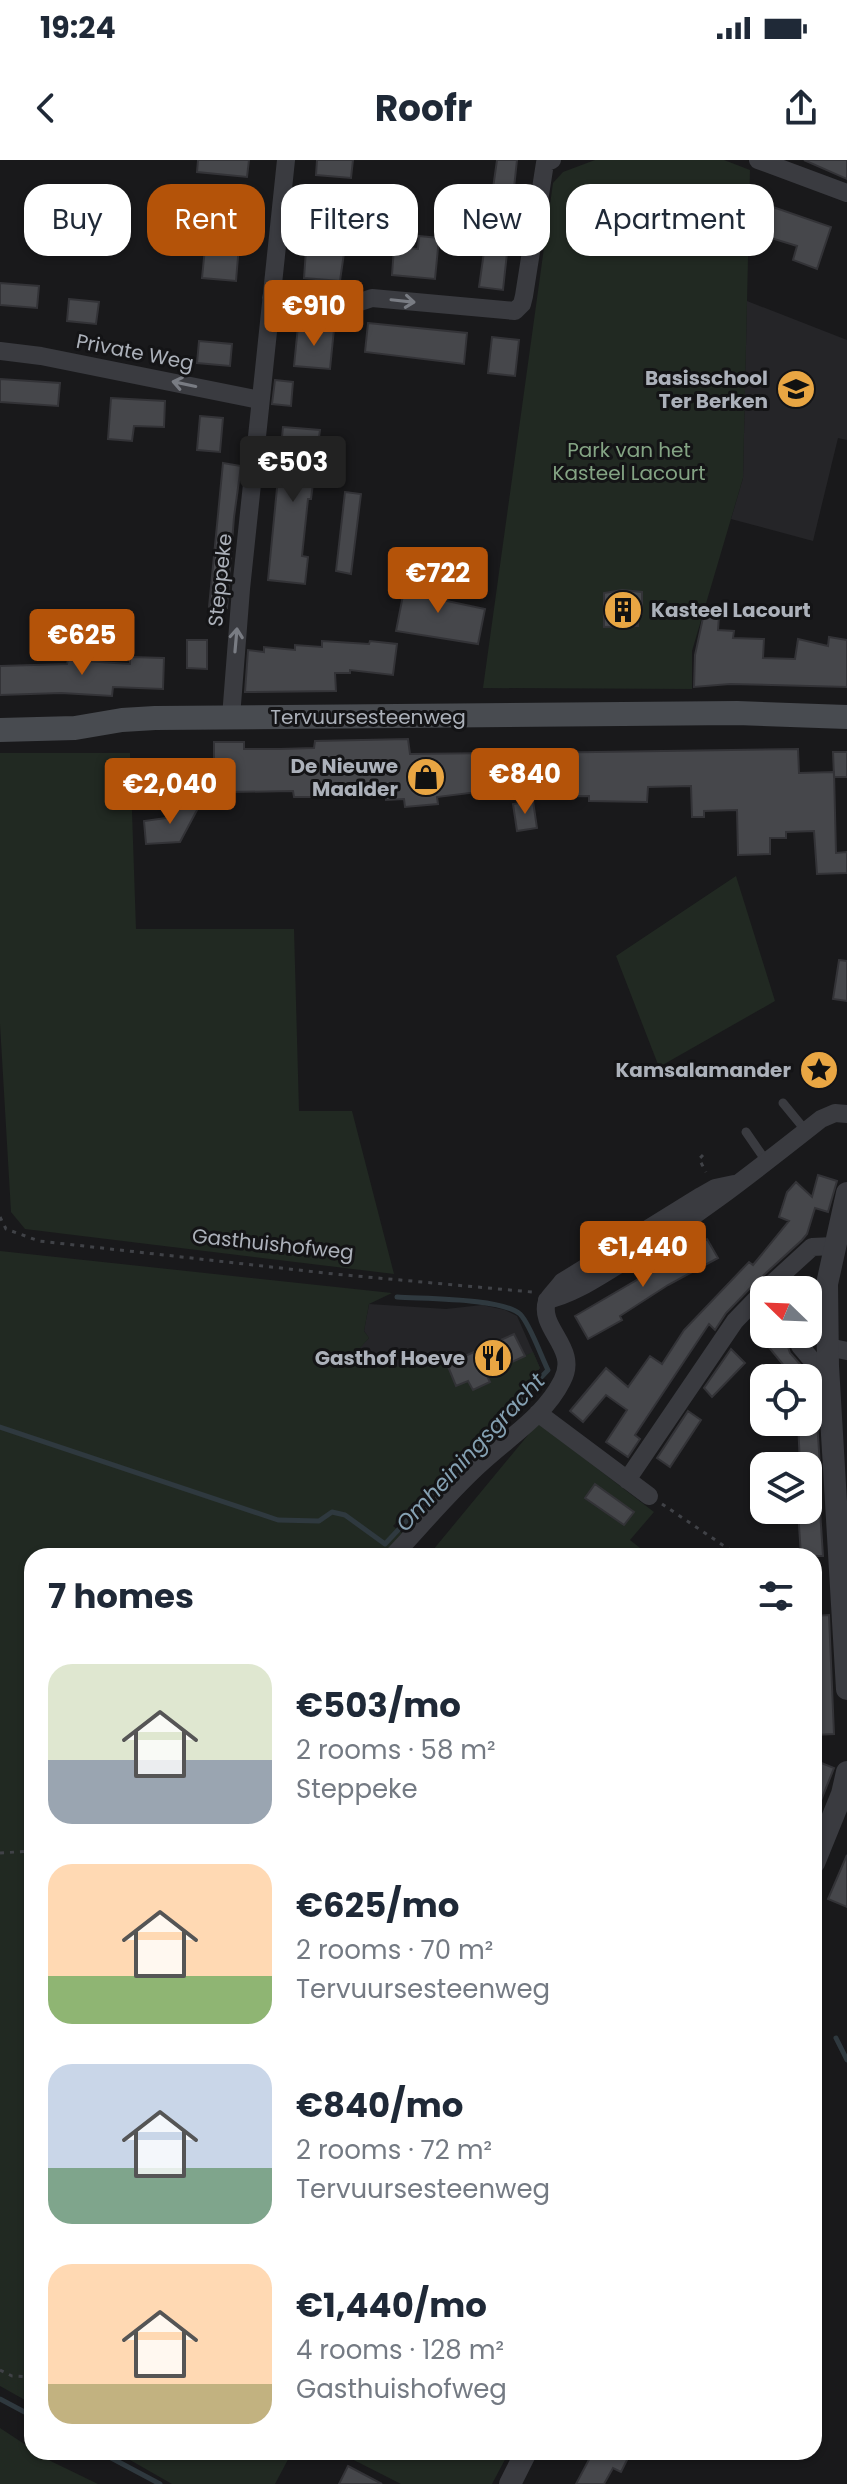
<!DOCTYPE html>
<meta charset="utf-8">
<style>
:root{--surface:#fff;--page:#f2f2f3;--text:#1f2937;--muted:#747a83;--accent:#b45309}
body{margin:0;font-family:Poppins,sans-serif;background:var(--page);color:var(--text);height:100vh;display:flex;flex-direction:column;font-size:30px;white-space:nowrap}
*{box-sizing:border-box;margin:0}
p{font-size:26px;color:var(--muted)}
.icon{flex:none;width:44px;height:44px;fill:none;stroke:currentColor;stroke-width:2;stroke-linecap:round;stroke-linejoin:round}
.map{position:relative;flex:1;overflow:hidden}
.sheet{position:absolute;left:24px;top:1388px;width:798px;height:912px;display:flex;flex-direction:column;background:var(--surface);border-radius:24px;box-shadow:0 2px 6px #0004}
.sheet>*{flex:none}
.hud{position:absolute;left:24px;top:24px;width:800px;height:72px;display:flex;gap:16px}
.needle{width:52px;rotate:293deg}
.buttons{position:absolute;left:750px;top:1116px;display:grid;gap:16px}
.buttons a{display:grid;place-items:center;width:72px;height:72px;border-radius:16px;background:var(--surface);box-shadow:0 2px 6px #0004;font-size:40px}
.price{position:absolute;translate:-50% -68px;padding:0 18px;border-radius:8px;background:var(--accent);color:#fff;font-size:26px;line-height:52px;filter:drop-shadow(0 2px 4px #0008)}
.price::after{content:'';position:absolute;left:50%;top:48px;width:24px;height:18px;margin-left:-12px;background:inherit;clip-path:polygon(0 0,100% 0,50% 100%)}
.price.current{background:#222;color:#fff}
ul{padding:0;list-style:none}
li{display:flex;align-items:center;gap:24px;height:200px;padding:0 24px}
li span{display:grid;place-items:center;flex:none;width:224px;height:160px;border-radius:24px;color:#555}
li>.icon{margin-inline-start:auto}
span .icon{width:96px;height:96px;fill:#fffc;stroke-width:1}
li b{font-size:34px}
h2{display:flex;justify-content:space-between;align-items:center;height:96px;padding:0 24px;font-size:34px}
.tag{padding:0 28px;border-radius:24px;background:var(--surface);box-shadow:0 2px 6px #0004;font-size:28px;line-height:72px}
.tag.current{background:var(--accent);color:#fff}
.status{display:flex;justify-content:space-between;align-items:center;height:56px;padding:0 40px;background:var(--surface);direction:ltr}
.status svg{height:22px;fill:currentColor}
header{display:flex;justify-content:space-between;align-items:center;height:104px;padding:0 24px;background:var(--surface);font-size:36px;font-weight:700}
.map>svg:first-child{display:block}
.built{fill:#252528}
.green{fill:#212922}
.lines{fill:none;stroke-linecap:round;stroke-linejoin:round}
.stream{stroke:#2f393f;stroke-width:5}
.building{fill:#46474b;stroke:#333337;stroke-width:2}
.path{stroke:#404247;stroke-width:3;stroke-dasharray:4 6;stroke-linecap:butt}
.service{stroke:#3a3b40;stroke-width:9}
.minor{stroke:#3a3b40;stroke-width:18}
.tertiary{stroke:#3a3b40;stroke-width:22}
.secondary{stroke:#484b50;stroke-width:24}
.oneway{stroke:#797c83}
.labels{text-anchor:middle;stroke-width:6;stroke-linejoin:round;paint-order:stroke}
.street-label{font-size:20px;fill:#acb1ba;stroke:#141416}
.poi-label{font-size:20px;font-weight:bold;fill:#acb1ba;stroke:#141416;text-anchor:end}
.park-label{font-size:20px;fill:#84a484;stroke:#141416}
.water-label{font-size:22px;font-style:italic;fill:#85a1b3;stroke:#141416}
</style>
<div class="status"><b>19:24</b><svg viewBox="0 0 49 12"><path d="M0 12V9h3v3zM5 12V6h3v6zM10 12V3h3v9zM15 12V0h3v12zM26 1h20v11H26zM47 4h2v5h-2z"/></svg></div>
<header><svg class="icon" aria-label="back" viewBox="0 0 24 24"><path d="M15 5l-7 7 7 7"/></svg>Roofr<svg class="icon" aria-label="share" viewBox="0 0 24 24"><path d="M12 15V3M7 8l5-5 5 5M5 13v7h14v-7"/></svg></header>
<div class="map">
<svg width="847" height="2324" viewBox="0 0 847 2324">
<rect width="100%" height="100%" fill="#19191b"/>
<path class="built" d="M747,141L847,180V280L838,278L813,381L731,359L743,318Z
M369,1144L446,1149L482,1145L505,1150L517,1156L540,1208L501,1254L364,1236L360,1187L369,1178L364,1171Z"/>
<path class="green" d="M595,0H724L750,10L743,318L692,491V529L483,528L553,23L563,12Z
M0,593H130L136,769H294L299,951H352L394,1114L25,1069L11,1052L0,864Z
M736,716L775,841L659,907L616,796Z
M0,1091L392,1133L369,1144L364,1171L369,1178L360,1188C382,1212 417,1209 447,1204L456,1226L468,1221L473,1230L489,1223L486,1214L533,1192L540,1208L501,1254L393,1366L402,1373L382,1396H32V2244L0,2226Z
M538,1263L654,1352L630,1380L650,1396H428Z
M0,2268L32,2289V2292L98,2324H0Z
M116,2292H292L275,2324H172Z
M338,2292H509L492,2324H401Z"/>
<g class="lines">
<path class="stream" d="M0,1267L278,1360L319,1361L332,1352L345,1355L385,1384L548,1210C541,1196 530,1164 520,1154C502,1138 424,1139 397,1137
M407,1396L408,1394
M836,1878L847,1900
M0,2239L32,2256
M100,2292L160,2324"/>
</g>
<path class="building" d="M198,0H249L247,17L197,12Z
M317,0H353L351,18L316,15Z
M497,0H517L503,130L479,127Z
M804,0H847V19Z
M770,46L831,67L817,109L793,100L797,86L761,75Z
M208,58L241,61L236,121L202,118Z
M307,76L346,79L340,121L304,118Z
M419,76L439,78L435,119L392,115L394,87L418,89Z
M0,123L39,126L37,148L0,145Z
M69,139L99,142L96,164L67,161Z
M368,163L467,173L464,204L365,192Z
M298,166L334,169L330,209L294,206Z
M492,177L519,180L515,216L488,213Z
M199,181L232,184L230,206L197,203Z
M0,219L60,223L58,246L0,242Z
M275,220L293,222L291,246L272,244Z
M111,238L165,241L164,267L134,266L132,281L108,279Z
M200,256L223,258L220,292L197,290Z
M283,267L320,270L311,339H308L302,396L308,397L305,424L268,420Z
M223,303L241,306L234,357L227,448L209,447Z
M345,332L361,334L351,414L336,411Z
M406,420L428,424L427,430L449,434L447,441L485,449L478,484L396,471Z
M622,430L642,432V454L638,455V466L604,467V433Z
M704,453L719,456L718,470L734,471L733,478L764,479L763,498L795,499L798,479L828,486L829,477L847,480V527L730,524L694,527L695,495Z
M187,480H207V509L187,508Z
M322,481L369,484L370,481L397,484L393,515L350,510V513H335L336,531L245,532L248,490L264,492V487L295,490V485L322,487Z
M130,497L164,498L163,529L113,527L112,536L61,533L0,535V506L67,504L68,500L130,504Z
M408,579L410,594L495,593L502,635L486,638L485,631L437,637L438,644L405,647L404,639L386,640L385,625L350,626V637H294L293,631L231,632L232,605H214V582H244V589H280L314,588L315,581Z
M798,589L799,613L834,612L836,693L847,692V713L817,714L814,671L786,672V678H770V694L738,695L737,650L704,651V657H692L691,626L648,627L647,642L589,641V636L533,637L529,593Z
M833,592H847V617H834Z
M182,640L197,650L180,682L146,684L144,661L173,657Z
M533,641L537,668L517,671L513,644Z
M839,800L847,801V841L833,839Z
M818,1015L837,1021L828,1052L815,1048L807,1074L802,1080L755,1123L726,1153L715,1170L709,1164L635,1275L640,1279L628,1297L606,1282L627,1250L606,1235L583,1262L570,1251L606,1208L628,1227L650,1196L662,1204L684,1170L749,1102L753,1105L789,1061L779,1057L787,1032L796,1022L812,1037Z
M707,1079L718,1098L668,1125L620,1156L622,1160L588,1179L575,1156Z
M514,1174L525,1196L486,1214L490,1222L473,1230L468,1221L456,1226L447,1204Z
M758,1174H785L790,1180L788,1187L790,1193L810,1215L806,1218H794Z
M731,1189L745,1203L712,1237L704,1228Z
M688,1251L701,1260L670,1307L657,1298Z
M798,1262H817L820,1305H800Z
M595,1324L634,1352L624,1365L585,1338Z
M798,1350H820L823,1396H801Z
M829,1455L834,1574L814,1575V1456Z
M814,1600L834,1608L814,1658Z
M847,1695V1747L828,1739Z
M593,2292H631L621,2312L613,2308L604,2324H576Z
M348,2306L382,2324H339Z"/>
<g class="lines">
<path class="path" d="M703,995L699,999L706,1012
M0,1057L6,1069L39,1081L334,1114L532,1132
M662,1344L739,1396
M0,1693L32,1691
M0,2210L12,2216L32,2217"/>
<path class="service" d="M783,943L806,971
M746,972L766,1001"/>
<path class="minor" d="M758,0L847,33
M271,138L345,147L372,138L515,151L522,144L524,136L545,3L552,0
M0,191L41,196L260,240
M231,557L241,429L286,0
M765,1130L812,1087L834,1086
M547,1140C573,1134 595,1119 618,1105C691,1062 755,1011 821,959L835,953L847,954
M800,1186L816,1205L828,1206
M828,1187L847,1191
M538,1253L649,1336
M627,1320L735,1161L764,1131
M393,1396C421,1366 447,1335 477,1307C506,1279 544,1257 562,1221C580,1188 538,1169 547,1141C550,1135 558,1128 562,1122L701,1036L715,1028L734,1024"/>
<path class="tertiary" d="M847,1033L827,1124L828,1206L847,1529
M814,1703L842,1634L847,1612
M510,2324L526,2292"/>
<path class="secondary" d="M0,570L75,568L122,560L155,558L737,553L847,557"/>
</g>
<defs><path id="oneway-shaft" d="M-6 0H5M1.5-3L5.5 0L1.5 3" fill="none" stroke-width="1.6" stroke-linecap="round" stroke-linejoin="round" transform="scale(2)"/></defs>
<g class="oneway">
<use href="#oneway-shaft" transform="translate(403 141) rotate(6)"/>
<use href="#oneway-shaft" transform="translate(184 224) rotate(-168)"/>
<use href="#oneway-shaft" transform="translate(236 480) rotate(-85)"/>
</g>
<defs>
<symbol id="school-disc" viewBox="-11 -11 22 22"><circle r="9.5" fill="#e9a643" stroke="#141416"/><path d="M0-5L7-2L0 1L-7-2ZM-4 1L0 2.5L4 1V4Q0 6-4 4Z" fill="#111"/></symbol>
<symbol id="building-disc" viewBox="-11 -11 22 22"><circle r="9.5" fill="#e9a643" stroke="#141416"/><path d="M-4-6H4V6H1V3H-1V6H-4ZM-2.5-4.3h1.7v1.8h-1.7ZM.8-4.3h1.7v1.8H.8ZM-2.5-1h1.7V.8h-1.7ZM.8-1h1.7V.8H.8Z" fill="#111"/></symbol>
<symbol id="shop-disc" viewBox="-11 -11 22 22"><circle r="9.5" fill="#e9a643" stroke="#141416"/><path d="M-5-2.5h2.3a2.7 3.5 0 0 1 5.4 0H5L5.5 6h-11ZM-1.5-2.5h3a1.5 2.3 0 0 0-3 0Z" fill="#111"/></symbol>
<symbol id="sight-disc" viewBox="-11 -11 22 22"><circle r="9.5" fill="#e9a643" stroke="#141416"/><path d="M0-6L1.8-2.2L6-1.7L2.9 1.2L3.7 5.4L0 3.3L-3.7 5.4L-2.9 1.2L-6-1.7L-1.8-2.2Z" fill="#111"/></symbol>
<symbol id="restaurant-disc" viewBox="-11 -11 22 22"><circle r="9.5" fill="#e9a643" stroke="#141416"/><path d="M-5-6h1v4h1v-4h1v4h1v-4h1v5L-1.5 .5V6h-2V.5L-5-1ZM5-6V6H3V1.5H1.5Q1.5-4 5-6Z" fill="#111"/></symbol>
</defs>
<g fill-rule="evenodd">
<use href="#school-disc" x="774" y="207" width="44" height="44"/>
<use href="#building-disc" x="601" y="428" width="44" height="44"/>
<use href="#shop-disc" x="404" y="595" width="44" height="44"/>
<use href="#sight-disc" x="797" y="888" width="44" height="44"/>
<use href="#restaurant-disc" x="471" y="1176" width="44" height="44"/>
</g>
<g class="labels">
<g class="street-label">
<text transform="translate(135 192) rotate(11)" y="7">Private Weg</text>
<text transform="translate(220 420) rotate(-84)" y="7">Steppeke</text>
<text x="368" y="564">Tervuursesteenweg</text>
<text transform="translate(273 1084) rotate(6)" y="7">Gasthuishofweg</text>
</g>
<g class="poi-label">
<text x="768" y="225">Basisschool<tspan x="768" dy="23">Ter Berken</tspan></text>
<text x="651" y="457" text-anchor="start">Kasteel Lacourt</text>
<text x="398" y="613">De Nieuwe<tspan x="398" dy="23">Maalder</tspan></text>
<text x="791" y="917">Kamsalamander</text>
<text x="465" y="1205">Gasthof Hoeve</text>
</g>
<g class="park-label">
<text x="629" y="297">Park van het<tspan x="629" dy="23">Kasteel Lacourt</tspan></text>
</g>
<g class="water-label">
<text transform="translate(470 1292) rotate(-47)" y="8">Omheiningsgracht</text>
</g>
</g>
</svg>
<div class="buttons">
<a><svg class="needle" viewBox="-14 -14 28 28"><path d="M0-13l5 13h-10z" fill="#e53935"/><path d="M0 13l5-13h-10z" fill="#747a83"/></svg></a>
<a><svg class="icon" aria-label="locate" viewBox="0 0 24 24"><circle cx="12" cy="12" r="6"/><path d="M12 2v4M12 18v4M2 12h4M18 12h4"/></svg></a>
<a><svg class="icon" aria-label="layers" viewBox="0 0 24 24"><path d="M12 4l9 5-9 5-9-5zM3 14l9 5 9-5"/></svg></a>
</div>
<b class="price" style="left:314px;top:188px">€910</b>
<b class="price current" style="left:293px;top:344px">€503</b>
<b class="price" style="left:438px;top:455px">€722</b>
<b class="price" style="left:82px;top:517px">€625</b>
<b class="price" style="left:525px;top:656px">€840</b>
<b class="price" style="left:170px;top:666px">€2,040</b>
<b class="price" style="left:643px;top:1129px">€1,440</b>
<div class="hud">
<a class="tag">Buy</a>
<a class="tag current">Rent</a>
<a class="tag">Filters</a>
<a class="tag">New</a>
<a class="tag">Apartment</a>
</div>
<section class="sheet">
<h2>7 homes<svg class="icon" aria-label="filters" viewBox="0 0 24 24"><path d="M4 7h16M4 17h16"/><circle cx="9" cy="7" r="2"/><circle cx="15" cy="17" r="2"/></svg></h2>
<ul>
<li><span style="background:linear-gradient(#dfe7d0 60%,#9aa5b1 0)"><svg class="icon" aria-label="home" viewBox="0 0 24 24"><path d="M3 11l9-7 9 7M6 9v11h12V9"/></svg></span><div><b>€503/mo</b><p>2 rooms · 58 m²</p><p>Steppeke</p></div></li>
<li><span style="background:linear-gradient(#ffd9b3 70%,#8fb573 0)"><svg class="icon" aria-label="home" viewBox="0 0 24 24"><path d="M3 11l9-7 9 7M6 9v11h12V9"/></svg></span><div><b>€625/mo</b><p>2 rooms · 70 m²</p><p>Tervuursesteenweg</p></div></li>
<li><span style="background:linear-gradient(#c9d6e8 65%,#7fa58c 0)"><svg class="icon" aria-label="home" viewBox="0 0 24 24"><path d="M3 11l9-7 9 7M6 9v11h12V9"/></svg></span><div><b>€840/mo</b><p>2 rooms · 72 m²</p><p>Tervuursesteenweg</p></div></li>
<li><span style="background:linear-gradient(#ffd9b3 75%,#c2b280 0)"><svg class="icon" aria-label="home" viewBox="0 0 24 24"><path d="M3 11l9-7 9 7M6 9v11h12V9"/></svg></span><div><b>€1,440/mo</b><p>4 rooms · 128 m²</p><p>Gasthuishofweg</p></div></li>
</ul>
</section>
</div>
